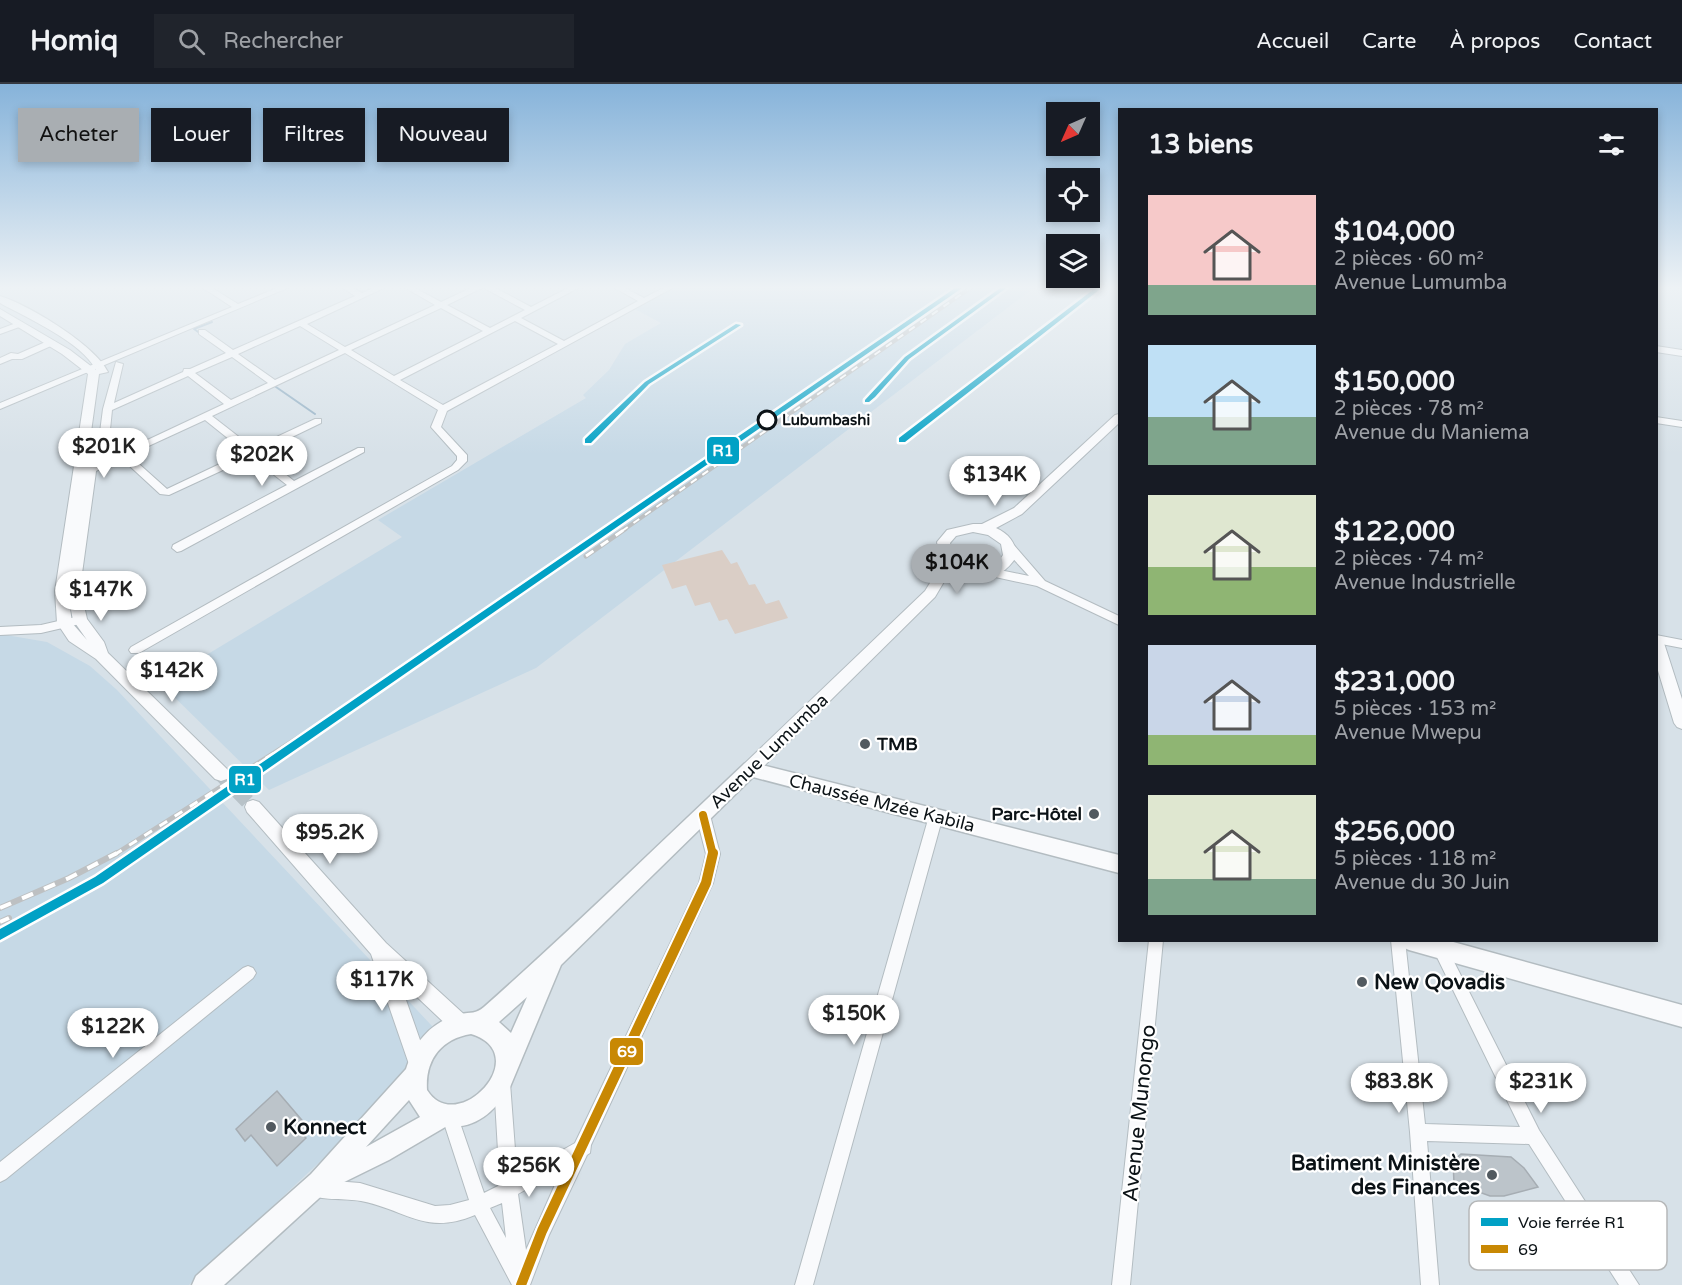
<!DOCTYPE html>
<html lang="fr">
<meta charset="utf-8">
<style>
:root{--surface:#171b24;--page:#20242c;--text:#f1f3f6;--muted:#9ea1a6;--line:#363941;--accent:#a9aeb2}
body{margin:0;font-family:"Varela Round",sans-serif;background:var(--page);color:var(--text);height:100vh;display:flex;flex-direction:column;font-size:22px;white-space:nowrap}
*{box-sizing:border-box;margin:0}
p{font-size:20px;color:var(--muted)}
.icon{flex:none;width:33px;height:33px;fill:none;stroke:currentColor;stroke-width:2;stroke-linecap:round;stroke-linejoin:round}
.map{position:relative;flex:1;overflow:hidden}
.side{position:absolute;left:1118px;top:24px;width:540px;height:834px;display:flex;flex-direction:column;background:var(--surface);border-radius:0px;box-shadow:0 3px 9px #0003}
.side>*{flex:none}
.guide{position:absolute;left:18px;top:24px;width:570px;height:54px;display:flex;gap:12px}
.needle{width:39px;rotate:225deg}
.fabs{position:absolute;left:1046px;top:18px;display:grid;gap:12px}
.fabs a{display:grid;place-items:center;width:54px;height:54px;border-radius:0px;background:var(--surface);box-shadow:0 3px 9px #0003;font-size:30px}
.price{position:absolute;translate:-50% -51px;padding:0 14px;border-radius:21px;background:#fff;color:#222;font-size:20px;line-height:39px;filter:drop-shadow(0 2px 3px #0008)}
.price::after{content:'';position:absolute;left:50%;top:36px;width:18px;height:14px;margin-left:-9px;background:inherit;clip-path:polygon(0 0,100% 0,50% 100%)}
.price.current{background:var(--accent);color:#111}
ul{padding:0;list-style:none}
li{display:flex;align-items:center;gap:18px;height:150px;padding:0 30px}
li span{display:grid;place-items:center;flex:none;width:168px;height:120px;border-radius:0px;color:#555}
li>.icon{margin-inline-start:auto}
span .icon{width:72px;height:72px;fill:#fffc;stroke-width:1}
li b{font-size:26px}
h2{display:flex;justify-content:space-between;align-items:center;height:72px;padding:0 30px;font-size:26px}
.tag{padding:0 21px;border-radius:0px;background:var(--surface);box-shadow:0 3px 9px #0003;font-size:21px;line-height:54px}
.tag.current{background:var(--accent);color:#111}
header{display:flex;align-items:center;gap:36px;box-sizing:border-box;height:84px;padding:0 30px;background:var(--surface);border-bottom:2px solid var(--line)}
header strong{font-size:28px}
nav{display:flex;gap:33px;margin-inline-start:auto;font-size:21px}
.search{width:420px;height:54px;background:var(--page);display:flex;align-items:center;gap:15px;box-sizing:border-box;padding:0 21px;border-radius:0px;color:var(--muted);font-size:22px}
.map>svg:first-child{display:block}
.built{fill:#c6d9e6}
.green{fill:#dacec6}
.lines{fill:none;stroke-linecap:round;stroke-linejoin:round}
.stream{stroke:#94b1c5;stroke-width:2}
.building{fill:#bcc4ca;stroke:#a6adb3;stroke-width:1.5}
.major-tunnel{stroke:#b8c2c8;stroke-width:15;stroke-dasharray:15 8;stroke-linecap:butt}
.minor-casing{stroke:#b3bcc1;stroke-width:2}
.major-casing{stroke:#b3bcc1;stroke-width:2}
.highway-casing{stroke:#b3bcc1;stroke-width:3}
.minor{fill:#f9fafc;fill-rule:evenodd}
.major{fill:#f9fafc;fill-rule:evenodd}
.highway{fill:#f9fafc;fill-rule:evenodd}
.rail-far2-casing{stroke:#bdc0c2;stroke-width:4}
.rail-far1-casing{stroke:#bdc0c2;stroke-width:5}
.rail-casing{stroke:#bdc0c2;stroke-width:6}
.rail-far2{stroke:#fff;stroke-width:2;stroke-dasharray:7;stroke-linecap:butt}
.rail-far1{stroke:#fff;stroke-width:3;stroke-dasharray:9;stroke-linecap:butt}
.rail{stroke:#fff;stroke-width:4;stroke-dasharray:12;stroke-linecap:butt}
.bus-1-far1-casing{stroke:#fff;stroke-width:12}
.bus-1-casing{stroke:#fff;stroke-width:14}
.bus-1-far1{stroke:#c88804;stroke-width:8}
.bus-1{stroke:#c88804;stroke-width:10}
.rail-1-casing{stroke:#fff;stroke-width:5}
.rail-1{fill:#01a1c5;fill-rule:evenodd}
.stop-dot{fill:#fff;stroke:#0b1216;stroke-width:3}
.poi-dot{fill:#525a60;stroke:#fff;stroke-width:2}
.labels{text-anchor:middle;stroke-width:4.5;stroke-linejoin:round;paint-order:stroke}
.far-stop-label{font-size:15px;font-weight:bold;fill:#0b1216;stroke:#fff;text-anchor:start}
.poi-label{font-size:18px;font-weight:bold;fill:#0b1216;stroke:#fff;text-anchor:start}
.street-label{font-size:18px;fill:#0b1216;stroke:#fff}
.near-poi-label{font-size:21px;font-weight:bold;fill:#0b1216;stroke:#fff;text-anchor:start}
.near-street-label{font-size:21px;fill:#0b1216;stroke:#fff}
.key{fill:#fff;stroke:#b6b8b9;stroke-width:1.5}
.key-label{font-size:16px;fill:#0b1216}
.line-badge{stroke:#fff;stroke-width:2}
.badge-label{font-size:16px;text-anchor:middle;font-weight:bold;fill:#fff}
</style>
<header>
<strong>Homiq</strong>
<div class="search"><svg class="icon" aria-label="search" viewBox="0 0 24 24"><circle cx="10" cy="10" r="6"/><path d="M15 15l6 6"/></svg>Rechercher</div>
<nav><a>Accueil</a><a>Carte</a><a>À propos</a><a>Contact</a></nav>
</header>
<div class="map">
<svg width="1682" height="1201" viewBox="0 0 1682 1201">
<rect width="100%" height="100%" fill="#d7e1e8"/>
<path class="built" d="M674,202H1036L536,584L269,706L160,599L402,453L378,436L586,314L583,311L609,286L625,260L661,239L633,224Z
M0,550L47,558L90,582L117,606L447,958L189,1201H0Z"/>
<path class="green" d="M722,466L731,480L737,478L749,501L755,500L766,520L779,516L788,534L735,550L727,535L719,537L710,518L695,522L686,501L672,505L662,481Z"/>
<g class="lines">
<path class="stream" d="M201,250L194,245L212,238
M276,303L315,330"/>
</g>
<path class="building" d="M277,1007L306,1041L299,1047L306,1054L277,1082L251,1051L245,1057L236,1045Z
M1461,1070L1511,1073L1524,1084L1538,1103L1504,1112H1490L1454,1099L1453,1077Z"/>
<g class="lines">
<path class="major-tunnel" d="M221,690L253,723"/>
<defs>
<path id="minor" d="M200,202H209L238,220L282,202H292L0,325V319L232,223Z
M340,202H349L362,209L378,202H388L307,240L345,263L435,221L402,202H411L441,218L475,202H492L531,223L572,202H582L521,234L564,257L638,217L611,202H621L644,214L667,202H676L447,327L441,343L467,371V377L458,386L139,569H131L129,566L131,563L452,382L457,376V372L431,343L438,326L345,269L212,332L253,364L315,335H321V339L259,369L294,397L358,364H364V368L181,467L177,468L172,464L173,461L287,401L251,373L169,411L160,410L122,375L85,392H79V388L96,379L103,325L116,278L123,280L114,319L183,288L184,285H190L226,269L199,250V246H205L233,266L355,212ZM484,203V204L525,226L490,244L447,221ZM441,224L483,247L394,292L351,266ZM515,237L558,260L443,321L400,296ZM300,242L339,266L275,296L238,270ZM232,273L268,299L231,316L195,289ZM188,292L224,320L107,375L112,326ZM205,336L245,368L167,405L129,371Z
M19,238H22V242L0,250V245Z
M50,256L54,259L53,261L22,275H12L0,280V274L11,269L18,270Z
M1656,333L1682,337V343L1656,339Z
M1009,459L1013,460L1045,497L1119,532V541L1037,502L986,491L985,488L986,485L990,484L1029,492L1005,466L1004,463Z
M80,532L84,533L86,536L84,539L41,549L0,551V543L41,541Z
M1656,551L1682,556V564L1656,559Z
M703,725L708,727L710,731L720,770L713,799L591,1061L590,1069L587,1071L549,1151L530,1201H512L475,1131C425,1152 407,1126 361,1117C345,1114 325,1117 310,1111L307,1105L310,1099L322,1096L360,1099L435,1122L450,1121L469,1116L442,1033L444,1027L450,1025L456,1027L458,1033L484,1109L500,1101L494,999L496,993L502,991L508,993L510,999L517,1092L575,1059L699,799L706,770L696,731L698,727ZM562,1085L526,1166L518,1110ZM502,1119L506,1154L490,1124Z
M936,726L941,728L943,732L813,1201H795L929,732L931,728Z
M1149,856H1163L1130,1201H1112Z
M1391,856H1405L1425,1040L1520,1043L1433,865L1435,860L1440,858L1445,860L1539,1046L1639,1201H1619L1529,1060L1427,1057L1439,1201H1421L1410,1048Z
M248,882L253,884L256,889L253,894L6,1095L0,1098V1078L243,884Z"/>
<path id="major" d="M0,212C29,221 95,261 108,288L99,290L91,348H99L101,351L80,504L87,535L104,558L108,569L227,685L229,690L227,695L221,697L215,695L96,575L69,557L57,539L55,507L88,290L62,270L0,232V225L70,266L96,286C82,258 27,234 0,219ZM69,516L73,536L87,556L72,539Z
M1656,262L1682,266V272L1656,268Z
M1119,330V339L1022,430L996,444C1009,450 1015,458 1017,472C1000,498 978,500 952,484L935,513L756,690L750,692L744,690L742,685L744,680L925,507L944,476L939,469L937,458L947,446L973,440H982L1014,424L1115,331ZM973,448L988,451L1001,460L1003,471C1001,474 997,480 994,482C977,494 953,475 950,459L956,452Z
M1656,551L1663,556L1682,615V645L1677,643L1674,639L1656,580Z
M253,716L259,718L386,859L467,933L470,940L467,947L460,950L453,947L399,896L428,979L425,986L418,989L411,986L371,870L247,728L245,723L247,718Z"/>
<path id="highway" d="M750,678L1119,771V789L753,693L561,881L510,1003C496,1026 476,1046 447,1042L389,1076L328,1106L224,1201H192L196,1192L311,1090L406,985C415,957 431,938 460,930C471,928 476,930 484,923C573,844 658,761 744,680ZM527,913L511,949L499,938ZM471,950C536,970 457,1054 427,1006C425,976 441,955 471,950ZM409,1016L420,1033L366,1063Z
M1399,856H1446L1682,921V943L1409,866L1402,863Z"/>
</defs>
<use href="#minor" class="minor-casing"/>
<use href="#major" class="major-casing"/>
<use href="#highway" class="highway-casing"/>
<use href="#minor" class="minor"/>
<use href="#major" class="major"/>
<use href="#highway" class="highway"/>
<defs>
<path id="rail-far2" d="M867,317L907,274L1006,202
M902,356L1101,202
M588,357L647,299L738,241
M622,447L973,202"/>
<path id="rail-far1" d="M586,472L625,445
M114,771L307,648"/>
<path id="rail" d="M0,824L69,794L117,769
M0,838L9,834"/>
</defs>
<use href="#rail-far2" class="rail-far2-casing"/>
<use href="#rail-far1" class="rail-far1-casing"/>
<use href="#rail" class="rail-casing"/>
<use href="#rail-far2" class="rail-far2"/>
<use href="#rail-far1" class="rail-far1"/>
<use href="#rail" class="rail"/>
<defs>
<path id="bus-1-far1" d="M703,731L713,771"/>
<path id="bus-1" d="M521,1201L542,1147L706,799L713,769"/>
</defs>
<use href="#bus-1-far1" class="bus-1-far1-casing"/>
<use href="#bus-1" class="bus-1-casing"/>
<use href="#bus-1-far1" class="bus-1-far1"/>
<use href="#bus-1" class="bus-1"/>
<defs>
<path id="rail-1" d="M958,202H965L103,799L0,856V845L95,793Z
M1003,202H1009L909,275L875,313L869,318H865V316L905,273Z
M1098,202H1104L905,358H899V354Z
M736,240L741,241L649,300L591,359H585V355L645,298Z"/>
</defs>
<use href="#rail-1" class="rail-1-casing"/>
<use href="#rail-1" class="rail-1"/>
</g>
<linearGradient id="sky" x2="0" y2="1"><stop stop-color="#86b3da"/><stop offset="0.55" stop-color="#edf2f5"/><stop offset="1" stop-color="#edf2f5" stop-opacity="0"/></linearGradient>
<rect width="1682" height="370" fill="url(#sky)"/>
<circle class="stop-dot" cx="767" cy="336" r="9"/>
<g class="poi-dot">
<circle cx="865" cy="660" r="6"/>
<circle cx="1094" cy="730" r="6"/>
<circle cx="1362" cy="898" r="6"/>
<circle cx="271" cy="1043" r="6"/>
<circle cx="1492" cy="1091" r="6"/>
</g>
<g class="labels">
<g class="far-stop-label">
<text x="782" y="341">Lubumbashi</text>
</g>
<g class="poi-label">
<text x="877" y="666">TMB</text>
<text x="1082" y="736" text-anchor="end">Parc-Hôtel</text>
</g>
<g class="street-label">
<text transform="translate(769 667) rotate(-44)" y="6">Avenue Lumumba</text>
<text transform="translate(882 719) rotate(14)" y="6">Chaussée Mzée Kabila</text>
</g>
<g class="near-poi-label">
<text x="1374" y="905">New Qovadis</text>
<text x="283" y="1050">Konnect</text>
<text x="1480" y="1086" text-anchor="end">Batiment Ministère<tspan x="1480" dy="24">des Finances</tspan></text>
</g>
<g class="near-street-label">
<text transform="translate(1139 1029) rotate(-84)" y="7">Avenue Munongo</text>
</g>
</g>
<rect x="1469" y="1117" width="198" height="69" rx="9" class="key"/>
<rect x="1481" y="1134" width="27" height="8" fill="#01a1c5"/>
<rect x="1481" y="1161" width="27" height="8" fill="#c88804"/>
<g class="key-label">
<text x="1518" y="1144">Voie ferrée R1</text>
<text x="1518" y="1171">69</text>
</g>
<g class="line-badge">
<rect x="706" y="352" width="34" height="29" rx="6" fill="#01a1c5"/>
<rect x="228" y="681" width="34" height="29" rx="6" fill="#01a1c5"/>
<rect x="609" y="953" width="35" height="29" rx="6" fill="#c88804"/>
</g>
<g class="badge-label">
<text x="723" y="372">R1</text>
<text x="245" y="701">R1</text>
<text x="627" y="973">69</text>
</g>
</svg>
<div class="fabs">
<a><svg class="needle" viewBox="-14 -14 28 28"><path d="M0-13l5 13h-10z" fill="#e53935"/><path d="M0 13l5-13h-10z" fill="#9ea1a6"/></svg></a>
<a><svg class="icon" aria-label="locate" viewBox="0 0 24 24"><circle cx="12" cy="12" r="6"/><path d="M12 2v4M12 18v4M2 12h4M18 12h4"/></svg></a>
<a><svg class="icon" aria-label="layers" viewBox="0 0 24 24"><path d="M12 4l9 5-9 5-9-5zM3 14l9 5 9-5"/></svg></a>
</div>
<b class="price" style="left:104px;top:395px">$201K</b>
<b class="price" style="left:262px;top:403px">$202K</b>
<b class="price" style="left:995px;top:423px">$134K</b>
<b class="price current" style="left:957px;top:511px">$104K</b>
<b class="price" style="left:101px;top:538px">$147K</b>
<b class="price" style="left:172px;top:619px">$142K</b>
<b class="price" style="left:330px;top:781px">$95.2K</b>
<b class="price" style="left:382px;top:928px">$117K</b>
<b class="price" style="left:854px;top:962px">$150K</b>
<b class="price" style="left:113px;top:975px">$122K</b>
<b class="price" style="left:1399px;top:1030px">$83.8K</b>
<b class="price" style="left:1541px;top:1030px">$231K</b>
<b class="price" style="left:529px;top:1114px">$256K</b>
<div class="guide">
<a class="tag current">Acheter</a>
<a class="tag">Louer</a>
<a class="tag">Filtres</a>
<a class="tag">Nouveau</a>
</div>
<section class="side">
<h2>13 biens<svg class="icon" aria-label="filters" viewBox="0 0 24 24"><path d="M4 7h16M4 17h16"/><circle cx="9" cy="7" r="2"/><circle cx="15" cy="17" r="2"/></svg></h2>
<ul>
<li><span style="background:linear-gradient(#f6c9c9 75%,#7fa58c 0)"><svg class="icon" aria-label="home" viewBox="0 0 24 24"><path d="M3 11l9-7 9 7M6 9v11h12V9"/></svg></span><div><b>$104,000</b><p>2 pièces · 60 m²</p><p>Avenue Lumumba</p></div></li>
<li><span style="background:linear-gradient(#bfe0f5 60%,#7fa58c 0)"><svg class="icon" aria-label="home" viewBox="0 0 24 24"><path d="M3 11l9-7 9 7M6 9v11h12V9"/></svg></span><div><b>$150,000</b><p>2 pièces · 78 m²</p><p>Avenue du Maniema</p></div></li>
<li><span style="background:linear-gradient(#dfe7d0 60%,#8fb573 0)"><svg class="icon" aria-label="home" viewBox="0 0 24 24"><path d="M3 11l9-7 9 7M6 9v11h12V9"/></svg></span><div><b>$122,000</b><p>2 pièces · 74 m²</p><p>Avenue Industrielle</p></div></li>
<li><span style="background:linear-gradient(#c9d6e8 75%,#8fb573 0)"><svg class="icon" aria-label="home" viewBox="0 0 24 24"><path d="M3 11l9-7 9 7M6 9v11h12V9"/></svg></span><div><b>$231,000</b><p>5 pièces · 153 m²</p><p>Avenue Mwepu</p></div></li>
<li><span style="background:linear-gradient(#dfe7d0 70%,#7fa58c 0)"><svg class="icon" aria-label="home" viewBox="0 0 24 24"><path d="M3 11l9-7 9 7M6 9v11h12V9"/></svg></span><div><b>$256,000</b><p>5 pièces · 118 m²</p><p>Avenue du 30 Juin</p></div></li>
</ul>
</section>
</div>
